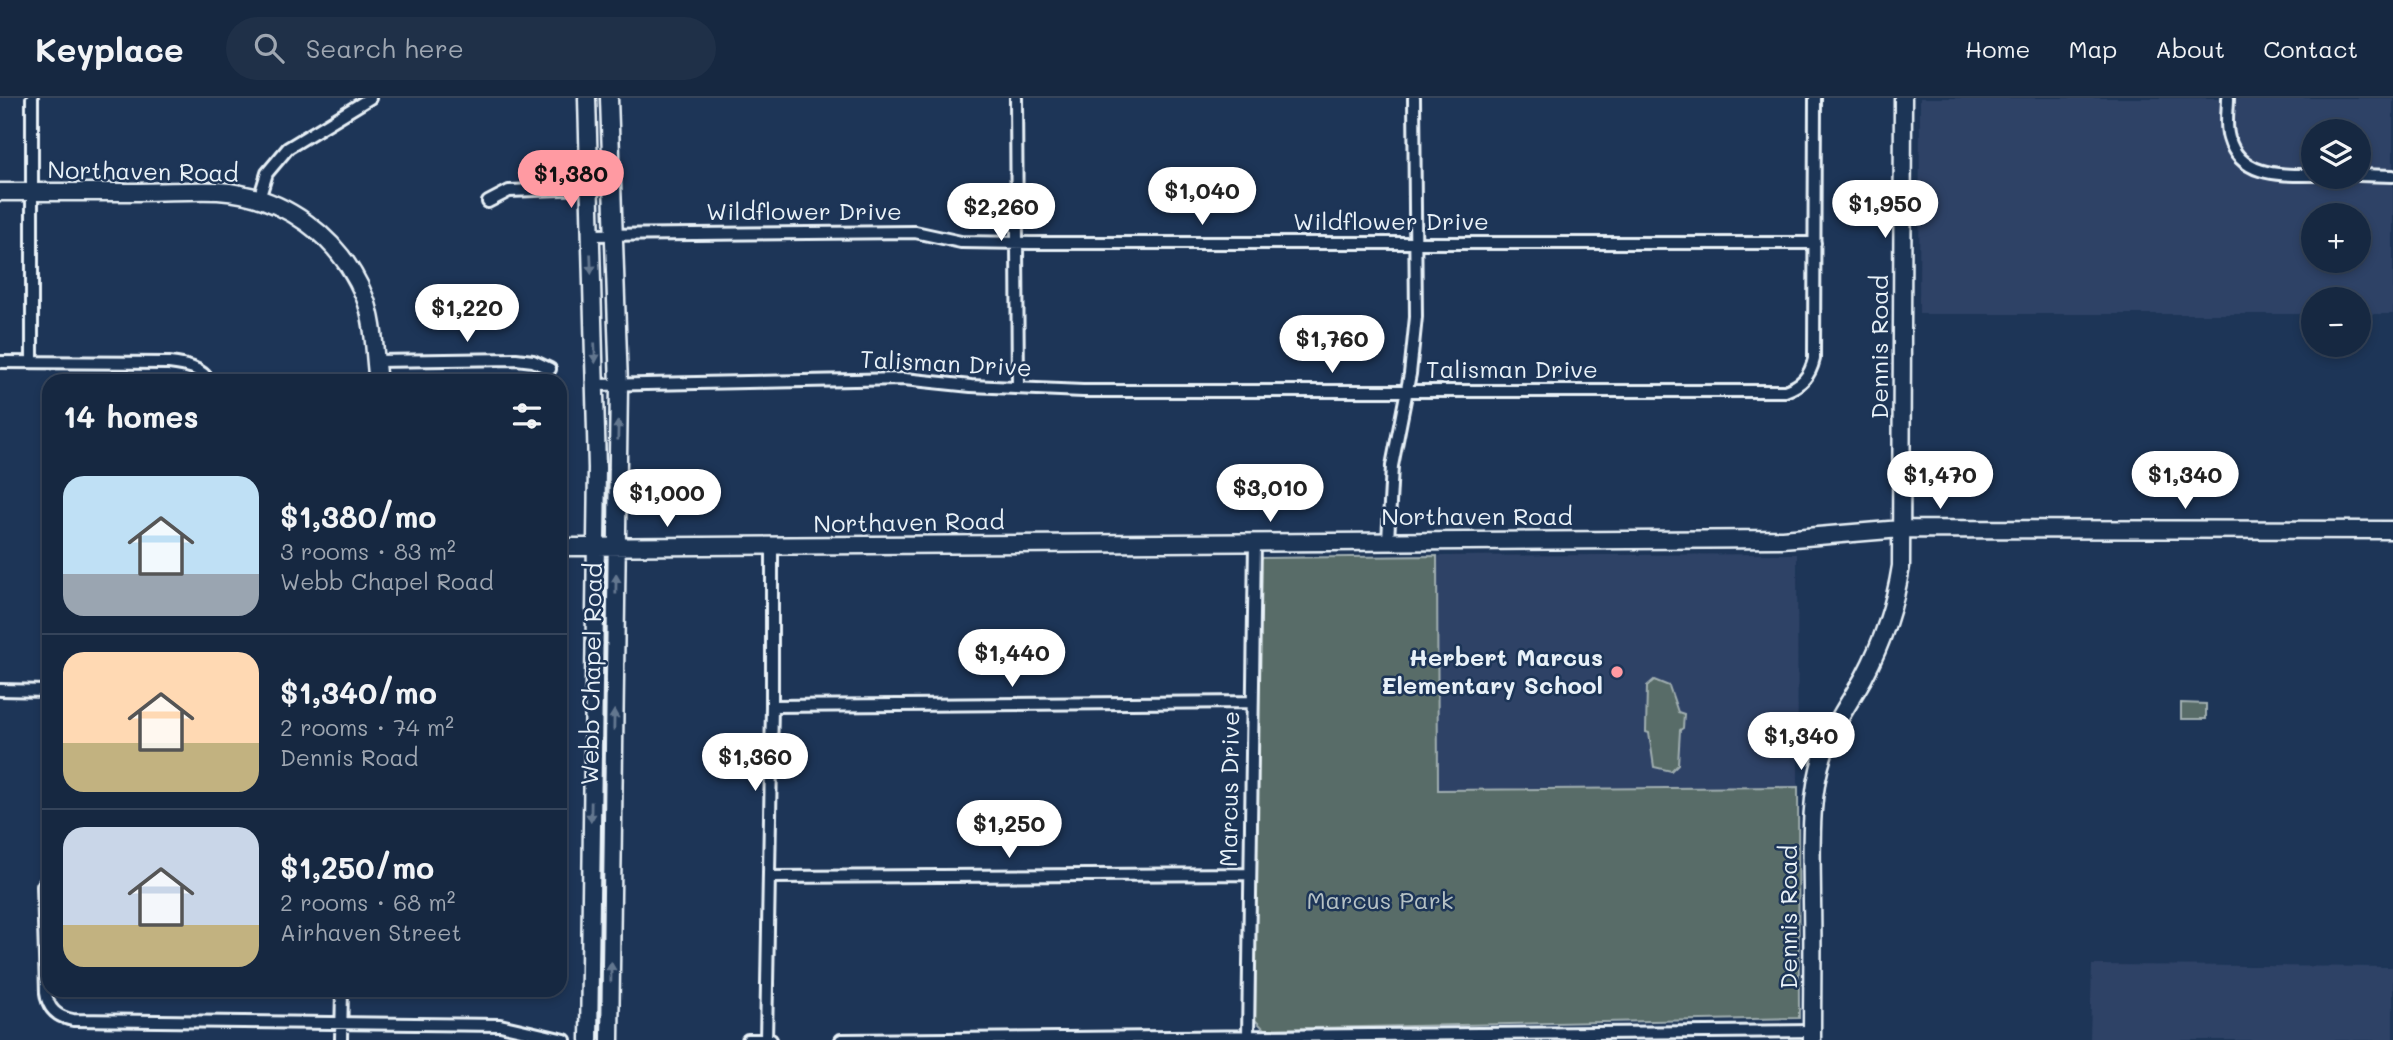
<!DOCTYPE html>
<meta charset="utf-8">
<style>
:root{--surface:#162841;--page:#1f3048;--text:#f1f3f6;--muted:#9ea6b1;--line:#35445a;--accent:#ff9aa2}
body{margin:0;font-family:Mali,sans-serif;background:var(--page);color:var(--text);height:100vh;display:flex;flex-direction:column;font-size:26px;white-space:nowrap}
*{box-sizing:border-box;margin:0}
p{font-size:23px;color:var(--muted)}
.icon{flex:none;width:38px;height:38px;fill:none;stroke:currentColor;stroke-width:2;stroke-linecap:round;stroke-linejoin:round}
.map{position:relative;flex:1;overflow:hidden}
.side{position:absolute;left:42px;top:276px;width:525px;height:623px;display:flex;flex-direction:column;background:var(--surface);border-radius:21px;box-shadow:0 4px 10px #0003,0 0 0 2px var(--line)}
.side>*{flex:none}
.tools{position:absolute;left:2301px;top:21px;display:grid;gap:14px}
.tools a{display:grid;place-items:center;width:70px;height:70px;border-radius:50%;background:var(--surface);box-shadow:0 4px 10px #0003,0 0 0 2px var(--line);font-size:35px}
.price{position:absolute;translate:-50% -60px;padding:0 16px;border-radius:24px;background:#fff;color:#222;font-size:23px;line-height:46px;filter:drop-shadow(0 2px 4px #0008)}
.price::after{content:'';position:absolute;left:50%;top:42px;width:21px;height:16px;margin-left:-10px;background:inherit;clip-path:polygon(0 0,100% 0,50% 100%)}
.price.selected{background:var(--accent);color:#111}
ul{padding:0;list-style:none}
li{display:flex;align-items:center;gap:21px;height:175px;padding:0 21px}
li+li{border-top:2px solid var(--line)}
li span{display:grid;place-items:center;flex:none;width:196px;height:140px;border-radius:21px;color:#555}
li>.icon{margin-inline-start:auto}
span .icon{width:84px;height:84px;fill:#fffc;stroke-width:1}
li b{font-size:30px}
h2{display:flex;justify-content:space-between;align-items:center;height:84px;padding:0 21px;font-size:30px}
header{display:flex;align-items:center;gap:42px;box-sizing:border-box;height:98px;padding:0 35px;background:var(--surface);border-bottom:2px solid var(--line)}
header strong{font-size:33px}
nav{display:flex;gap:38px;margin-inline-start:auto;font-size:24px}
.search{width:490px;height:63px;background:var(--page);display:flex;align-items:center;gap:18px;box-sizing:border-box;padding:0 24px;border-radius:38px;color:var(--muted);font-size:26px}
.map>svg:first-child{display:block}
.built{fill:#2f4266;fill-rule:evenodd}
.green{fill:#586c67;stroke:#a0aeb0;stroke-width:2}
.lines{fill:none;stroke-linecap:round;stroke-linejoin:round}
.street-casing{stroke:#e8f1f8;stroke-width:16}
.secondary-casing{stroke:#e8f1f8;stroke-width:21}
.street{stroke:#1d3557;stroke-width:10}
.secondary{stroke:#1d3557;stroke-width:16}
.oneway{fill:#64778f}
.poi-dot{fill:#ff9aa2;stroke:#1d3557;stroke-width:2.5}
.labels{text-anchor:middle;stroke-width:5;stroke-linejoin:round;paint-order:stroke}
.street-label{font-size:24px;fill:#e8f1f8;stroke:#1d3557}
.poi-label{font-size:24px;font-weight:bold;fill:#e8f1f8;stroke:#1d3557;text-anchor:end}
.park-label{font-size:24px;fill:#b6c2c5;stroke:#1d3557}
</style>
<header>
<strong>Keyplace</strong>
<div class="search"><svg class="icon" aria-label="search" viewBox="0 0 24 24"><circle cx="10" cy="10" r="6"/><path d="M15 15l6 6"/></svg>Search here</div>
<nav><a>Home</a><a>Map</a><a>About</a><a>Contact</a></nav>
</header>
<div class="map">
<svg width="2393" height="942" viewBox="0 0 2393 942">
<rect width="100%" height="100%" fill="#1d3557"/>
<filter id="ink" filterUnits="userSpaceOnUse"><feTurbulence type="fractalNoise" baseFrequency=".0143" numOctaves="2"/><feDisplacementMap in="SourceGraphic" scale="14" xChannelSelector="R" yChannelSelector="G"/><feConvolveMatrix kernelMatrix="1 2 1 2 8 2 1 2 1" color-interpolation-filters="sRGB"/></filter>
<g filter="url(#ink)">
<path class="built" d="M1920,0H2393V216H2359V201H2314L2313,216H1919ZM2314,33H2359V79H2314ZM2314,117H2359V163H2314Z
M1797,456L1798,689L1438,692L1437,458Z
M2092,867L2393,869V942H2090Z"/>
<path class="green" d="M1437,458L1438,692L1798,689L1799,920L1264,931L1255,922L1260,460Z
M1654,582L1669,588L1678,614L1684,616L1683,630L1680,632L1678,666L1671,673L1654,669L1649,635L1646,634L1647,588Z
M2181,605L2206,606V621H2181Z"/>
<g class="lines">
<defs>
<path id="street" d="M32,0V264
M1016,0L1018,290
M2228,0C2228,12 2225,28 2229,40C2240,79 2280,77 2314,77
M2359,77L2393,78
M259,101L267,75L288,50L370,0
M488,104L509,93L611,89
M590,137L915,134L961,144L1032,145H1815
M375,263L516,261L533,263L550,271
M0,264L169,265C185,267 201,269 210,284
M596,287L904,281L971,288L1083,293H1785C1802,287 1810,278 1814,261L1815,0
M1388,443L1392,368L1410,276L1416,219L1414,0
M0,592L49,593
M772,608L1252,604
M49,778L43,788L46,895C48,911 57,919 73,922L500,927L565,942
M769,779L1250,776
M1248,939L1255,444
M341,942L342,892
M748,942H771
M766,942L772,608V449
M841,942L1812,933"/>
<path id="secondary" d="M587,0L597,370L589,942
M609,0L619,287L610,942
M0,94C46,94 92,94 138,94C165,94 192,92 218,93C283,97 341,139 365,200C375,226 374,256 378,284
M560,449L1782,441L1901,431L2393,432
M1812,942C1812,896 1813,849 1812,803C1812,754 1808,701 1824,654C1833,627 1850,604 1864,579C1883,543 1895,507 1901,468L1903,0"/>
</defs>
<use href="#street" class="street-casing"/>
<use href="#secondary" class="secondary-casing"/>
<use href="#street" class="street"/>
<use href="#secondary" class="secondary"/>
</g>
<defs><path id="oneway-solid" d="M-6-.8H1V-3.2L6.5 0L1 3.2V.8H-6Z" transform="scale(1.75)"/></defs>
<g class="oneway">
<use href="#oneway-solid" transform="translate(591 166) rotate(88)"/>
<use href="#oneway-solid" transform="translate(595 255) rotate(88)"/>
<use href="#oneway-solid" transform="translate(618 332) rotate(-89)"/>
<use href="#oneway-solid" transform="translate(616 486) rotate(-89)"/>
<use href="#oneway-solid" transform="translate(614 622) rotate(-89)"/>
<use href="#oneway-solid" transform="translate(591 714) rotate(91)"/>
<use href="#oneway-solid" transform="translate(611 874) rotate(-89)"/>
</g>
</g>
<circle class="poi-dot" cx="1617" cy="574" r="7"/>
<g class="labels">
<g class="street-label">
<text transform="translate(143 74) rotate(1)" y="8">Northaven Road</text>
<text x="804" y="122">Wildflower Drive</text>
<text x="1391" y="132">Wildflower Drive</text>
<text transform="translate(1880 249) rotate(-90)" y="8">Dennis Road</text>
<text transform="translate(946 266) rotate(3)" y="8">Talisman Drive</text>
<text x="1512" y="280">Talisman Drive</text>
<text x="1477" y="427">Northaven Road</text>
<text transform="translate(909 425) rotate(-1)" y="8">Northaven Road</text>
<text transform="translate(592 576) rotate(-89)" y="8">Webb Chapel Road</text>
<text transform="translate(1230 691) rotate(-89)" y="8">Marcus Drive</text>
<text transform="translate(1789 819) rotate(-90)" y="8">Dennis Road</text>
</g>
<g class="poi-label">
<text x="1603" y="568">Herbert Marcus<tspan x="1603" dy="28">Elementary School</tspan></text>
</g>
<g class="park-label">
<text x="1380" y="811">Marcus Park</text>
</g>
</g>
</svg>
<div class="tools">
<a><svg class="icon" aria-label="layers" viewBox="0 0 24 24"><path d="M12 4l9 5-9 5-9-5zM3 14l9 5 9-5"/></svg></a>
<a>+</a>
<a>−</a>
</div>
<b class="price selected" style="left:571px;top:112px">$1,380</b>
<b class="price" style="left:1202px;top:129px">$1,040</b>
<b class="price" style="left:1885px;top:142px">$1,950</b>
<b class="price" style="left:1001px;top:145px">$2,260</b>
<b class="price" style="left:467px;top:246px">$1,220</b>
<b class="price" style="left:1332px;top:277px">$1,760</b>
<b class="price" style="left:1940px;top:413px">$1,470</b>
<b class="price" style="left:2185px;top:413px">$1,340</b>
<b class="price" style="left:1270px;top:426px">$3,010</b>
<b class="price" style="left:667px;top:431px">$1,000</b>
<b class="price" style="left:1012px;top:591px">$1,440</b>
<b class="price" style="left:1801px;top:674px">$1,340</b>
<b class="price" style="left:755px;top:695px">$1,360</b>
<b class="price" style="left:1009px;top:762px">$1,250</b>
<section class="side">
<h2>14 homes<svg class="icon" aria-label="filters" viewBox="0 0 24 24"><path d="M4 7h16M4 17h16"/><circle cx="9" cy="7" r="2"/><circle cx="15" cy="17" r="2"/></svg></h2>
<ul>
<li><span style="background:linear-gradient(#bfe0f5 70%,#9aa5b1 0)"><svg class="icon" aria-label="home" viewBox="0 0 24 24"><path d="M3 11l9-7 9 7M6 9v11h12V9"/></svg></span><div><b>$1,380/mo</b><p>3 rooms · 83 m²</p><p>Webb Chapel Road</p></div></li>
<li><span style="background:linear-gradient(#ffd9b3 65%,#c2b280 0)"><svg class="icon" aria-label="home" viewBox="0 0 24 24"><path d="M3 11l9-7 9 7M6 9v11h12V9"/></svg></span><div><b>$1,340/mo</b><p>2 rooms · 74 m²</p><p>Dennis Road</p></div></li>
<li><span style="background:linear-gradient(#c9d6e8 70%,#c2b280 0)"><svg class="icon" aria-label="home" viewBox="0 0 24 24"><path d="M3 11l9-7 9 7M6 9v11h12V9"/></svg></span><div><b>$1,250/mo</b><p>2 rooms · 68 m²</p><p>Airhaven Street</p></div></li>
</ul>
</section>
</div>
